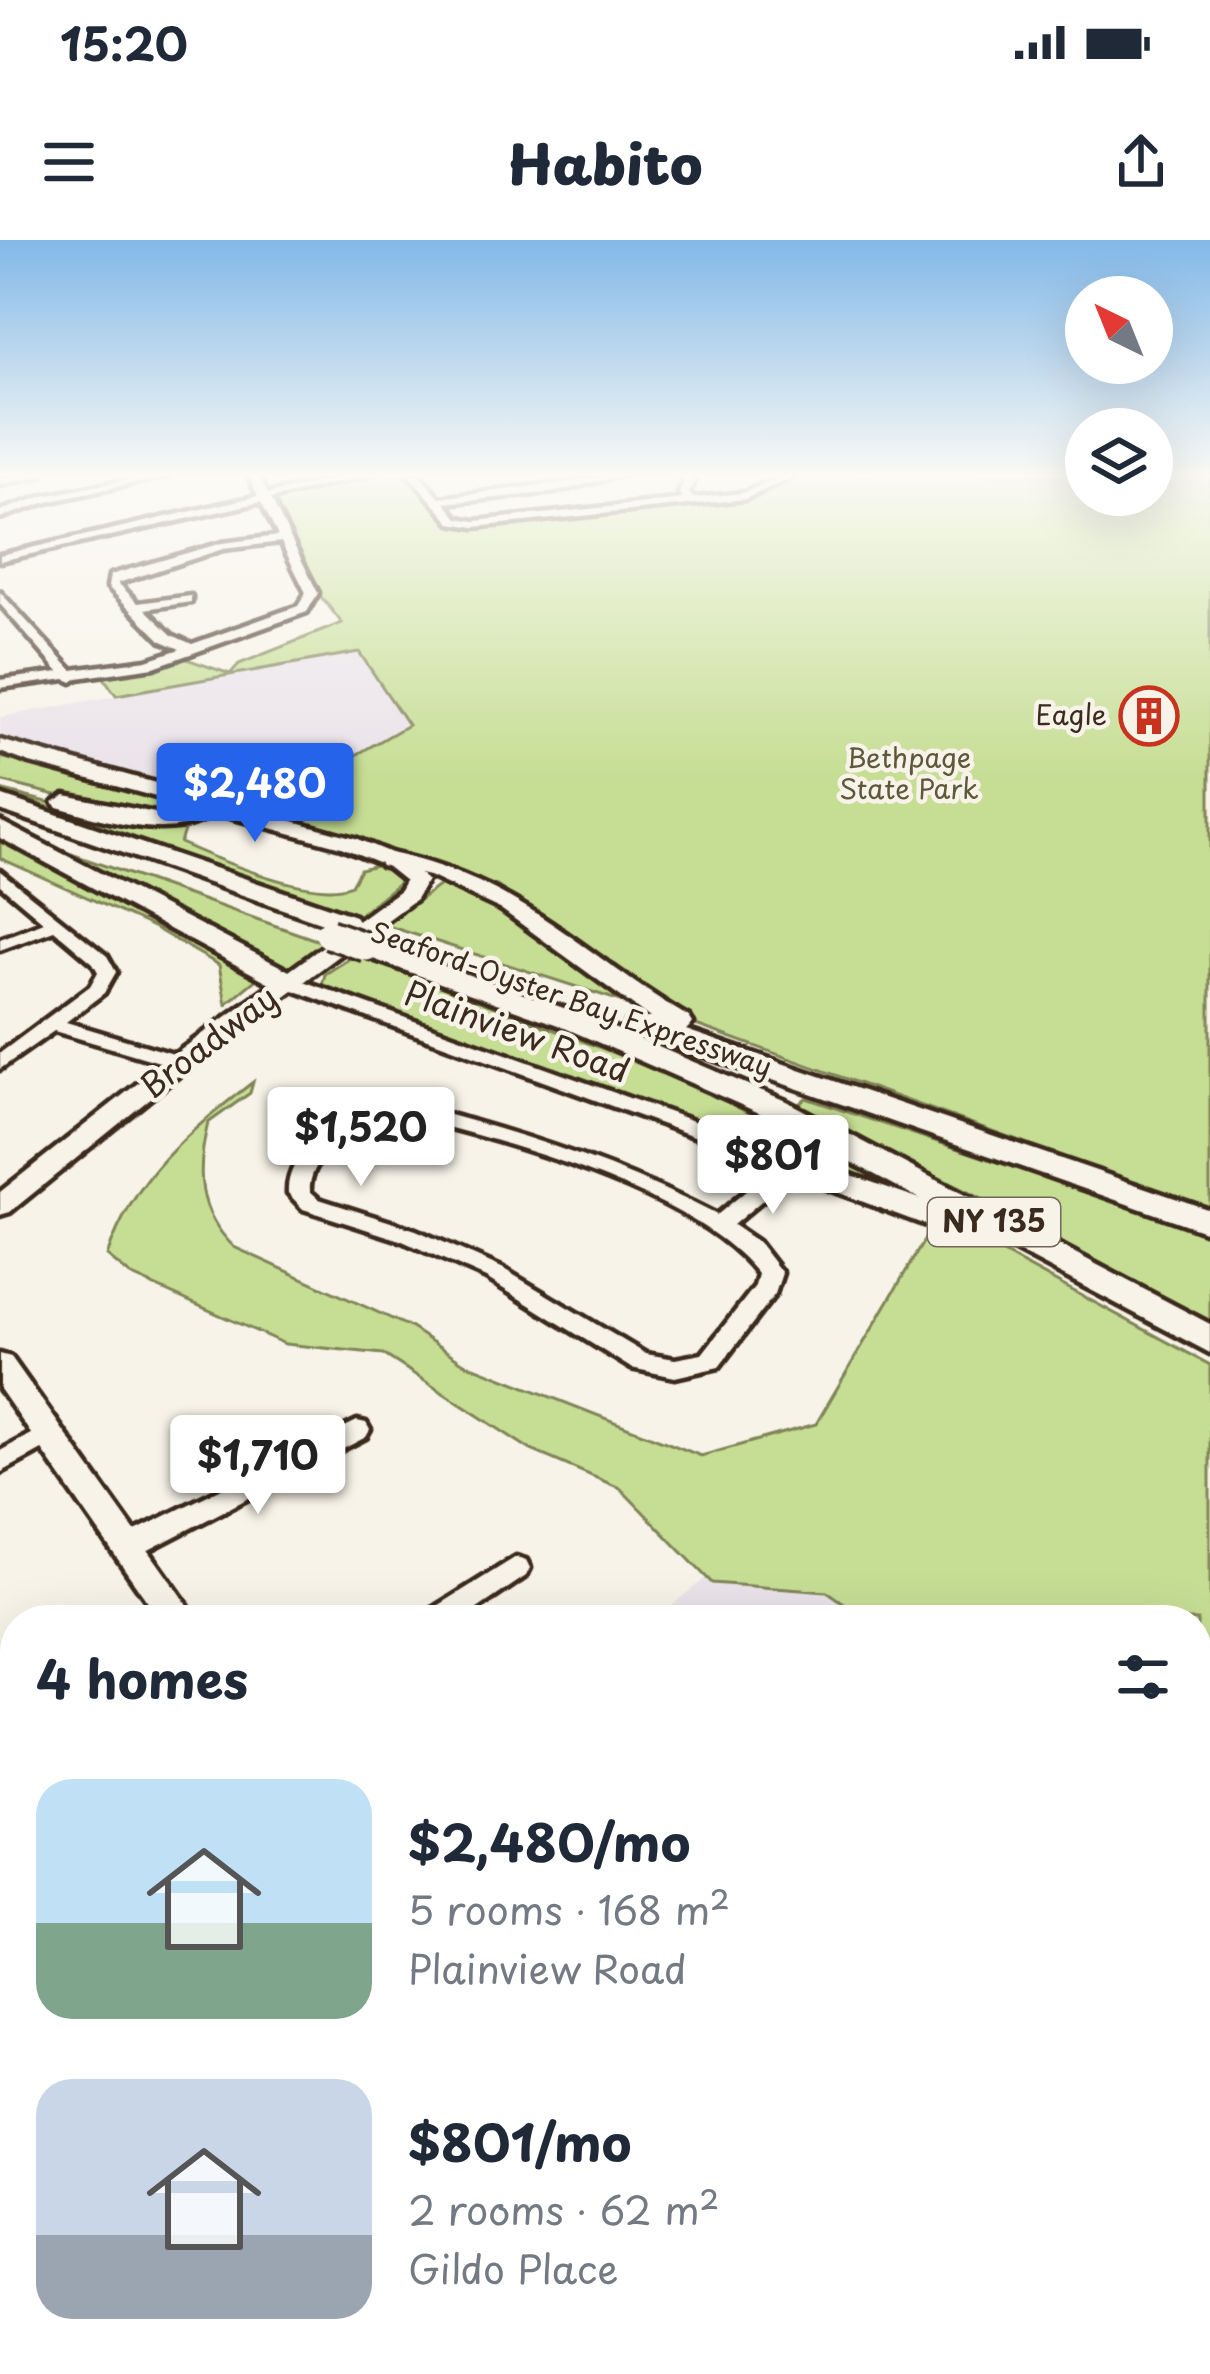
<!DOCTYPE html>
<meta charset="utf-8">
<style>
:root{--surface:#fff;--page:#f6f6f7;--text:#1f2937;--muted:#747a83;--accent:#2563eb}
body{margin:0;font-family:"Playpen Sans",sans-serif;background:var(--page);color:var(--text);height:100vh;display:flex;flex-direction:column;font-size:45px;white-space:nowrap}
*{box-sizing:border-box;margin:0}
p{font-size:39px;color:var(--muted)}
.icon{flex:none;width:66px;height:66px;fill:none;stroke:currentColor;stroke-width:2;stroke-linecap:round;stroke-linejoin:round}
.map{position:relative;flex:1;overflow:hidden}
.side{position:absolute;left:0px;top:1365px;width:1212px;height:771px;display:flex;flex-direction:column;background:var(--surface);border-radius:48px 48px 0 0;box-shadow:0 12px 48px #0002}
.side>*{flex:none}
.needle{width:78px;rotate:317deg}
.fabs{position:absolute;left:1065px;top:36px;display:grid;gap:24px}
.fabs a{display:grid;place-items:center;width:108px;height:108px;border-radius:50%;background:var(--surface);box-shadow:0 12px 48px #0002;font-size:60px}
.price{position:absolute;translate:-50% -102px;padding:0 27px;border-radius:12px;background:#fff;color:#222;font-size:39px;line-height:78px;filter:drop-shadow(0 3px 6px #0008)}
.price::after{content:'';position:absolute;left:50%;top:72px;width:36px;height:27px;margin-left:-18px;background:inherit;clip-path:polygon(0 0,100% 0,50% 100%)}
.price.on{background:var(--accent);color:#fff}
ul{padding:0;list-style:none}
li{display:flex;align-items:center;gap:36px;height:300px;padding:0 36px}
li span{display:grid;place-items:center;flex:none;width:336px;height:240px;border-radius:36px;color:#555}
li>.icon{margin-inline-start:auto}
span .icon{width:144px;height:144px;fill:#fffc;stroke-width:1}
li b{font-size:51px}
h2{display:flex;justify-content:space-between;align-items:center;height:144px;padding:0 36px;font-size:51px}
.status{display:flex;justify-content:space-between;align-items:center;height:84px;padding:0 60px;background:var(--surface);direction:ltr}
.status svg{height:33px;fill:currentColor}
header{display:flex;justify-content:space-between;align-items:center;height:156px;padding:0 36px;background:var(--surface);font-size:54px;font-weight:800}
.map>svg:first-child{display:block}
.built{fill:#eae3ea}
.green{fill:#c6de94;stroke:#808459;stroke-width:3}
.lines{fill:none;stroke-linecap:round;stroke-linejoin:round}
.minor-casing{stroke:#3b2a1e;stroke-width:9}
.major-casing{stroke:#3b2a1e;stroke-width:9}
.highway-casing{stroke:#3b2a1e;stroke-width:9}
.minor{fill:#f7f3e8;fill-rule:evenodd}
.major{fill:#f7f3e8;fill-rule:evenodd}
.highway{fill:#f7f3e8;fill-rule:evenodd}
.highway-bridge-casing{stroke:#3b2a1e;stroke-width:34;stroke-linecap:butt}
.highway-bridge{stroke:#f7f3e8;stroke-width:27}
.labels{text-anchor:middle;stroke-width:9;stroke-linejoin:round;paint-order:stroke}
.far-poi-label{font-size:27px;fill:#3b2a1e;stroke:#f7f3e8;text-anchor:end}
.far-park-label{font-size:27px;fill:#5e573c;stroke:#f7f3e8}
.far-street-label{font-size:27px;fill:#3b2a1e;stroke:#f7f3e8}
.shield{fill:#f7f3e8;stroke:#73665b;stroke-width:3}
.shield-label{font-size:30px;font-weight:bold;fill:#3b2a1e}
.street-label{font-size:33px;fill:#3b2a1e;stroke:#f7f3e8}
</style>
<div class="status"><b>15:20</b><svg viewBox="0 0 49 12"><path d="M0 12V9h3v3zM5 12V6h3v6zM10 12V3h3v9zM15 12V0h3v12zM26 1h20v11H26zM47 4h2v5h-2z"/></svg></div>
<header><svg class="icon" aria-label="menu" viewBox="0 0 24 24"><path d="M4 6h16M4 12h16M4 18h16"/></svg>Habito<svg class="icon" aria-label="share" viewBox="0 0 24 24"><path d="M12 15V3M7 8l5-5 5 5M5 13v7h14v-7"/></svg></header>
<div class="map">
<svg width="1210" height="2134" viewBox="0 0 1210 2134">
<rect width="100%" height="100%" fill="#f7f3e8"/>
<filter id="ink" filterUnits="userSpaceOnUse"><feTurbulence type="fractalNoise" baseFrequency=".00833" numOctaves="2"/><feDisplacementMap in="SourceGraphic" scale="24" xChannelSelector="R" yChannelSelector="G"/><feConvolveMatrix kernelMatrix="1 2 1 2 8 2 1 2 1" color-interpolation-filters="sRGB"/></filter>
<g filter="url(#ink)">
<path class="built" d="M359,412L409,485L264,568L190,546L56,520L0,495V477Z
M742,1310L925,1380H652Z
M1197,1483L1210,1488V2134H728L718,2121H1197Z"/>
<path class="green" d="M373,235H410L454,286L474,288L760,257L803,235H1086V255H1152V235H1210V969L696,785L657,765L497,646L264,568L408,485L359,412L116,455L102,435L181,417L230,434L239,424L342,383L318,353L268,259Z
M0,517L185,561L191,566L151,579L0,541Z
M0,550L141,586L185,587L180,603C216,619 317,662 351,645L360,629L376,625L397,634L399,643L358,676Z
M0,594L259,737L226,764L219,725L153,687L0,618Z
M57,609L325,703L279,734L51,610Z
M444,642L470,645L639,767L385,685Z
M357,714L679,838L956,977L322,746L325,734Z
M253,842L250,853L208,883C196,932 197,971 234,1007L410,1087L464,1123L701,1216L816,1184L932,987L979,1000L1210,1125V1572L1197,1562V1380H867L827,1352L712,1343L620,1248L531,1210L383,1114L285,1104L130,1035L107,1016C134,936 188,892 253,842Z
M806,858L1210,993V1087L970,953L803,869L799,864Z"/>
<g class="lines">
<defs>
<path id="minor" d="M22,235H42L0,245V239Z
M152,235H171L47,262L0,278V271L44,256Z
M248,235H258L268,254L352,235H369L271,259L318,353L307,372L154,427L78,438L72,442L66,439L0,448V440L59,432L0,364V352L72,430L147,420L180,409L162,401L108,347L110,335L222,303L278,296L261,262L0,321V315L258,256ZM281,302L306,353L298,366L192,404L172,395L145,369L191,362V356L138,363L118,343L223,309Z
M409,235H419L440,258L623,235L555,252L445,263L458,278L475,281L683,259L679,253L684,241L679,235H689L694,241L689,253L693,258L743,253L784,235H797L745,259L475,287L451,283Z
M0,631L107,716L116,732L104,753L66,782L187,818V826H173L54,791L0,829V813L90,746L98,732L93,723L54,690L0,710V699L44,682L0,645Z
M289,736L799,919L802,924L799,929L733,985L758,1002L782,1033L775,1054L719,1127L675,1137L631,1128L486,1038L400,1000L303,969L288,953C287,930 301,913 318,899C337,883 359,869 384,866C415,863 445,874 475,882C559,906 640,935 717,975L776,926L282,746L280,742ZM411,878C509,902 697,954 758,1034L755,1046L702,1114L675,1119L646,1114L502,1028L416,990L319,959L310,951C308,919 352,885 382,879C391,877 401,878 411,878Z
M357,1181L366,1183L370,1190L366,1197L139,1315L129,1318L119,1315L115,1307L119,1299Z
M46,1186L55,1189L59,1196L55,1203L0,1233V1211Z
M516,1317L526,1320L530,1328L526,1336L461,1380H423L428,1372Z
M15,1531V1563L0,1570V1538Z
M15,2089V2121H31L20,2134H0V2096Z
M436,2121H483L477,2134H430Z"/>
<path id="major" d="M0,500L355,598L400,617L427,640L416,659L189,827L10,972L0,975V952L171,817L400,650L405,641L385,625L341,607L30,523L0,512Z
M0,1114L11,1117L198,1380H160L0,1149Z
M665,2121H721L726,2134H670Z"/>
<path id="highway" d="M0,555L355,676L359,682L346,690L337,688L0,570Z
M65,555L160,574L216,556L228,563C183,608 109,581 57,567L53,562Z
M0,581L299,736L303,742L299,748H279L0,598Z
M390,613C525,642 577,711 689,777L693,783L686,790L1210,970V993L630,790L626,784L630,778H650L502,670L429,636L381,625L378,620Z
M366,699L578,773L786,861L1210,1084V1113L977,990L962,997L950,994L780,931L775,924L780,917L791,914L920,959L764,875L558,785L356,713L352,707Z"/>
</defs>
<use href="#minor" class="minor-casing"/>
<use href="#major" class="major-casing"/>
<use href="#highway" class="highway-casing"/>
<use href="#minor" class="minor"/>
<use href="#major" class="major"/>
<use href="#highway" class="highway"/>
<defs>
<path id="highway-bridge" d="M329,694L366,707"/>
</defs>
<use href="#highway-bridge" class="highway-bridge-casing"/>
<use href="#highway-bridge" class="highway-bridge"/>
</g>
</g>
<linearGradient id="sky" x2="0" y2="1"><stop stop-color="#82b8e8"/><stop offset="0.44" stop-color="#fbfaf5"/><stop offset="1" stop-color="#fbfaf5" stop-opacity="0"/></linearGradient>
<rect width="1210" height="534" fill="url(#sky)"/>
<defs>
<symbol id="building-ring" viewBox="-11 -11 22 22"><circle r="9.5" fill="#f7f3e8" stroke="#c8321e" stroke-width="1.5"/><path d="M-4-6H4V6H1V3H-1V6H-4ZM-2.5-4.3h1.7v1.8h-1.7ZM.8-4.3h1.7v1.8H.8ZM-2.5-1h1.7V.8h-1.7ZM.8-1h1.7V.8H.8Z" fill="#c8321e"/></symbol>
</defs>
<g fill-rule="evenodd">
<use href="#building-ring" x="1116" y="443" width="66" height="66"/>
</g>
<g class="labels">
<g class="far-poi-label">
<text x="1107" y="485">Eagle</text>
</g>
<g class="far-park-label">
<text x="909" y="528">Bethpage<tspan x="909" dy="31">State Park</tspan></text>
</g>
<g class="far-street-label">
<text transform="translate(571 760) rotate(19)" y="9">Seaford-Oyster Bay Expressway</text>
</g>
<rect class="shield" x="928" y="958" width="132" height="48" rx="9"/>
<g class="shield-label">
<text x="994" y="992">NY 135</text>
</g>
<g class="street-label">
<text transform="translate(517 792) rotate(20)" y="12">Plainview Road</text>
<text transform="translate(209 802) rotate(-37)" y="12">Broadway</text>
</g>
</g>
</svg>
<div class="fabs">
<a><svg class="needle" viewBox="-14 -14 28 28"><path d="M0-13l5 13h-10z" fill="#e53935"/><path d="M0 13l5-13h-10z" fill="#747a83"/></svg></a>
<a><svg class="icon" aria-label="layers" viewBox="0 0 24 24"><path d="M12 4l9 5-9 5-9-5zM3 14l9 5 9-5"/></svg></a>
</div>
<b class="price on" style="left:255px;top:605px">$2,480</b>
<b class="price" style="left:361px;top:949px">$1,520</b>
<b class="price" style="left:773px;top:977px">$801</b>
<b class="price" style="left:258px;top:1277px">$1,710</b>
<section class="side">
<h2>4 homes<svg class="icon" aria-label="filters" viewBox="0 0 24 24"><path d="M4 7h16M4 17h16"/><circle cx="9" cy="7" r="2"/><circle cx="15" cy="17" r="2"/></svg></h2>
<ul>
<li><span style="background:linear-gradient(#bfe0f5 60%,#7fa58c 0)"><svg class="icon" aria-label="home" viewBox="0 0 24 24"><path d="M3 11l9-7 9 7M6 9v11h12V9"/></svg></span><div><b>$2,480/mo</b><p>5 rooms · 168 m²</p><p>Plainview Road</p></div></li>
<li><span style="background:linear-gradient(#c9d6e8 65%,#9aa5b1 0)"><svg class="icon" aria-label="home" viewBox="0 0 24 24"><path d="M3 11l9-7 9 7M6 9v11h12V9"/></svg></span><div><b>$801/mo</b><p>2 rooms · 62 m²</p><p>Gildo Place</p></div></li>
</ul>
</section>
</div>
